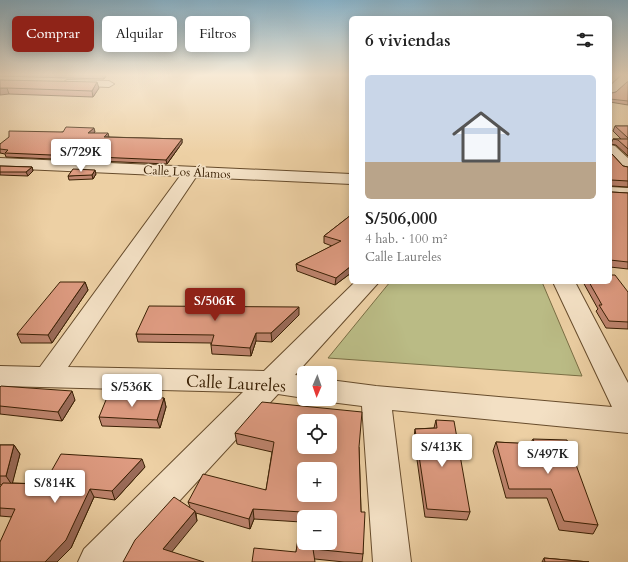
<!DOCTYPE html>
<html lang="es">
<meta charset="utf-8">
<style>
:root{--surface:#fff;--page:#f6f6f6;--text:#222;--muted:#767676;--line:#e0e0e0;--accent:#8f2418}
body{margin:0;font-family:Cardo,serif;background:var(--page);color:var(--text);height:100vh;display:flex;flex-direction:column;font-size:15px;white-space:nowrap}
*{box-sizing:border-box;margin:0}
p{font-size:13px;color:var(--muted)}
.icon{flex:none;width:22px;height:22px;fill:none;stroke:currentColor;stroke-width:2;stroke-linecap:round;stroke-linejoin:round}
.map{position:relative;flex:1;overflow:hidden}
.details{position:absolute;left:349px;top:16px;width:263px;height:268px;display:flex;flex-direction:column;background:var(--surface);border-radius:6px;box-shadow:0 2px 10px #0003}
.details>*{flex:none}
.hud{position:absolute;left:12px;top:16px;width:277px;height:36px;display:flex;gap:8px}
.needle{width:26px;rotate:182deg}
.controls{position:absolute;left:297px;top:366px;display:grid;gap:8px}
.controls a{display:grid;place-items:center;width:40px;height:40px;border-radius:6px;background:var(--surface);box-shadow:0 2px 10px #0003;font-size:20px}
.price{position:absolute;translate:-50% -34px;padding:0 9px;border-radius:4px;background:#fff;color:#222;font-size:13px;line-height:26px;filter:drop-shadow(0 1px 2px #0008)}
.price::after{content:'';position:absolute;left:50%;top:24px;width:12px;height:9px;margin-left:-6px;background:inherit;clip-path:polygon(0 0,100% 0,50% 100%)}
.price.on{background:var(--accent);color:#fff}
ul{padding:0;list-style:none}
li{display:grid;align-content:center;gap:8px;height:212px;padding:0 16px}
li+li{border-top:1px solid var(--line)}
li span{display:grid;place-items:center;height:124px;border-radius:6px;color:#555}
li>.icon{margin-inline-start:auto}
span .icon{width:72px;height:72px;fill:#fffc;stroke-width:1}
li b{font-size:17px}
h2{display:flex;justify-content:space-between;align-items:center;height:48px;padding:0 16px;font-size:17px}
.pill{padding:0 14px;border-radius:6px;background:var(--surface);box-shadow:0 2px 10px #0003;font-size:14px;line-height:36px}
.pill.on{background:var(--accent);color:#fff}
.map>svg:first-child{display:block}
.green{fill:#babb85;stroke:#7a6e44}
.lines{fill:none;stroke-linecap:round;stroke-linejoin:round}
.minor-casing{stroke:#674c2c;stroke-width:2}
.minor{fill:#f3e0c4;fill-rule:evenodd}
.wall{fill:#bf856f;stroke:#3a2004}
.shaded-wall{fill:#9b6c5a;stroke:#3a2004}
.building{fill:#de9b81;stroke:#3a2004;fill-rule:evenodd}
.labels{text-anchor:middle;stroke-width:3.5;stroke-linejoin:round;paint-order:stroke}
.far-street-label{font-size:12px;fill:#3a2004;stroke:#f3e0c4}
.near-street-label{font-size:17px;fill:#3a2004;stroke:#f3e0c4}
</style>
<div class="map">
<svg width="628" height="562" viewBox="0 0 628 562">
<rect width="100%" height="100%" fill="#edd0a4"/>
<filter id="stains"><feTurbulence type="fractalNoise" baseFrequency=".005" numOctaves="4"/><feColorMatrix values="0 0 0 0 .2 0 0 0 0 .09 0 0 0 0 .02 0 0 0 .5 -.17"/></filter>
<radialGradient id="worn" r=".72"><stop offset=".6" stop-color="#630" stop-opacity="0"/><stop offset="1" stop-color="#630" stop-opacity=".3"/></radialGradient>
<path class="green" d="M390,282H542L582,376L328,358Z"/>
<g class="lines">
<defs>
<path id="minor" d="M622,75H628V81L614,94L610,95V86Z
M67,80L109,81L114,84L109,87L63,85L62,83Z
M610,145L615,146L628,158V172L622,170L610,157Z
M0,158L351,174V184L196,177L68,367L264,371L355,282H379L295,375L304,376V398L278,394L123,562H78L84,549L243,392L0,386V366L40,367L180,176L0,168Z
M610,187L628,188V198L610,197Z
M553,282H575L628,383V433L392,410L411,562H373L362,406L330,402L321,399H330V380L376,386L612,407Z"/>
</defs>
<use href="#minor" class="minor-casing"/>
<use href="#minor" class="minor"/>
</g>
<path class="wall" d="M0,75H105L106,76L104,79L0,76Z
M0,80L99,88L93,97L9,94Z
M628,82V105L610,102V92L612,93L616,92Z
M615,126H628V156L616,145L611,144L613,139H621L613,131Z
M63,132H95L93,133L108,137L182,139V143L167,164L6,157L5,154L0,153V144Z
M610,138L611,153L623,166L628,167V187L611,186V192L628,193V269L610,267Z
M0,166L32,167L33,171L28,176L0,175Z
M96,174L93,179L69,180L68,176Z
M351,215V273L335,285L297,271L296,264L332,246L324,243V236Z
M85,282L88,290L52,343H21L17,334Z
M583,282H610L628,292V329L606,328L596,311L598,309Z
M299,315L272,342L256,341L251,356L212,354L211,345V343L138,342L136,334Z
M0,387L75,400L62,421L0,414Z
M164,398L166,407L160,428L102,426L99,417Z
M436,420L470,512L467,520L425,517L414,438L415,429L434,428Z
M235,433L359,447L361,512L363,554L362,562H344L315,559L296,552L301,522L254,519L250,529L196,513L197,521L123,562L190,507L188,502L266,490L272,452L237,444Z
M533,439L598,525L593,534L559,530L547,498H506L493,451L496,442L530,444Z
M0,445H14L20,454L12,483L44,484L145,467L115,500L94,497L71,548L12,517L0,516V487L2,485H0Z
M544,558L589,562H542Z"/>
<path class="shaded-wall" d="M102,75H105L106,76L104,79Z
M97,82L99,88L93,97L92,91Z
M0,88H7L9,94L0,95Z
M94,128L95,132L89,137L88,133Z
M108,133L109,137H104Z
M182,139V143L167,164L166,160Z
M32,167L33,171L28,176L26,172Z
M95,170L96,174L93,179L92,175Z
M351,266V273L335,285L336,278Z
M85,282L88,290L52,343L48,335Z
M299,307V315L272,342L271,333Z
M256,333V341L251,356L250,348Z
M72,391L75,400L62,421L58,412Z
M164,398L166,407L160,428L157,420Z
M14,445L20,454L12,485L6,476Z
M142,459L145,467L115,500L112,491Z
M90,489L94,497L71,548L57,562H45Z
M253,509L254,519L250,529L249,519Z
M195,511L197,521L166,559L163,549Z"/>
<path class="building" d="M0,80L97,82L92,91L7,88H0Z
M627,82H628V101L610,99V92L612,93L616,92Z
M615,126H628V138Z
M66,127L94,128L88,133H108L104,137L182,139L166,160L5,153L8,150L0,149V144L9,137V131L63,132Z
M610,138L612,139L610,140L611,153L623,166L628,167V181L611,180V192L628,193V262L610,260Z
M613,139H628V149L618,140Z
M0,166L32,167L26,172H0Z
M73,169L95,170L92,175L68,176Z
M351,215V266L336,278L296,264L341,241L324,236Z
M610,275H615L628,292V322L609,321L599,305H602L589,282H610Z
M60,282H85L48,335L17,334Z
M149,306L299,307L271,333H256L250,348L211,345L214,335L136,334Z
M1,386L72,391L58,412L0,406V387Z
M108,395L164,398L157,420L99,417Z
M262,402L362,412L359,447L361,512H365L363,554L313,549L315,562H252L254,548L296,552L302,512L253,509L249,519L188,502L203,474L266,490L274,442L235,433ZM304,421H330V447H304ZM304,469H330V495H304ZM304,517H330V543H304Z
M436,420L454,421L470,512L427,509L415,429L437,428Z
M533,439L567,440L598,525L564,521L551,489H509L496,442L535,444Z
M0,445H14L6,476H0Z
M61,454L142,459L112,491L90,489L66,540L45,562H0V542L15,509L0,508V487L3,483L44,484Z
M174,497L195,511L163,549L204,562H123L135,540Z
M544,558L589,562H545Z"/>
<linearGradient id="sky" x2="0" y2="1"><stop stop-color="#89b5cd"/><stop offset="0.49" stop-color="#f7ead6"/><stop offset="1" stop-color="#f7ead6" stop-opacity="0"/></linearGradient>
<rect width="628" height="153" fill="url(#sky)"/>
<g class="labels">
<g class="far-street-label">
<text transform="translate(187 172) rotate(3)" y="4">Calle Los Álamos</text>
</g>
<g class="near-street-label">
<text transform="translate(236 383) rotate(3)" y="6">Calle Laureles</text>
</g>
</g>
<rect width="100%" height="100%" filter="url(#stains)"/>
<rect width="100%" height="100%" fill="url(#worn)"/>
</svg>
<div class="controls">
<a><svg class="needle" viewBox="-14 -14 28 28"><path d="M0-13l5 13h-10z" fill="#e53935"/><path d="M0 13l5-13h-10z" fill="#767676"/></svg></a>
<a><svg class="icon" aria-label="locate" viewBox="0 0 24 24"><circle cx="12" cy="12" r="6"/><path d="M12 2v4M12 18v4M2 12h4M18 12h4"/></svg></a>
<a>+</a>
<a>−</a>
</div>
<b class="price" style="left:81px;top:173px">S/729K</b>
<b class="price on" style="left:215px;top:322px">S/506K</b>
<b class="price" style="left:132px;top:408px">S/536K</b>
<b class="price" style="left:442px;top:468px">S/413K</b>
<b class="price" style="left:548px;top:475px">S/497K</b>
<b class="price" style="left:55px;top:504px">S/814K</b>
<div class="hud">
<a class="pill on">Comprar</a>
<a class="pill">Alquilar</a>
<a class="pill">Filtros</a>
</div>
<section class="details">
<h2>6 viviendas<svg class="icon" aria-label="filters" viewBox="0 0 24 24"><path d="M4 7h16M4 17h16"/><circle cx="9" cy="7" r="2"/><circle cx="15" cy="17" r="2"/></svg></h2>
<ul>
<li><span style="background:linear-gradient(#c9d6e8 70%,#b9a48a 0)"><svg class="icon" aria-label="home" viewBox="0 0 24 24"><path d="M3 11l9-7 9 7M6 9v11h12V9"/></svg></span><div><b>S/506,000</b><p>4 hab. · 100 m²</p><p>Calle Laureles</p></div></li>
</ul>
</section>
</div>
